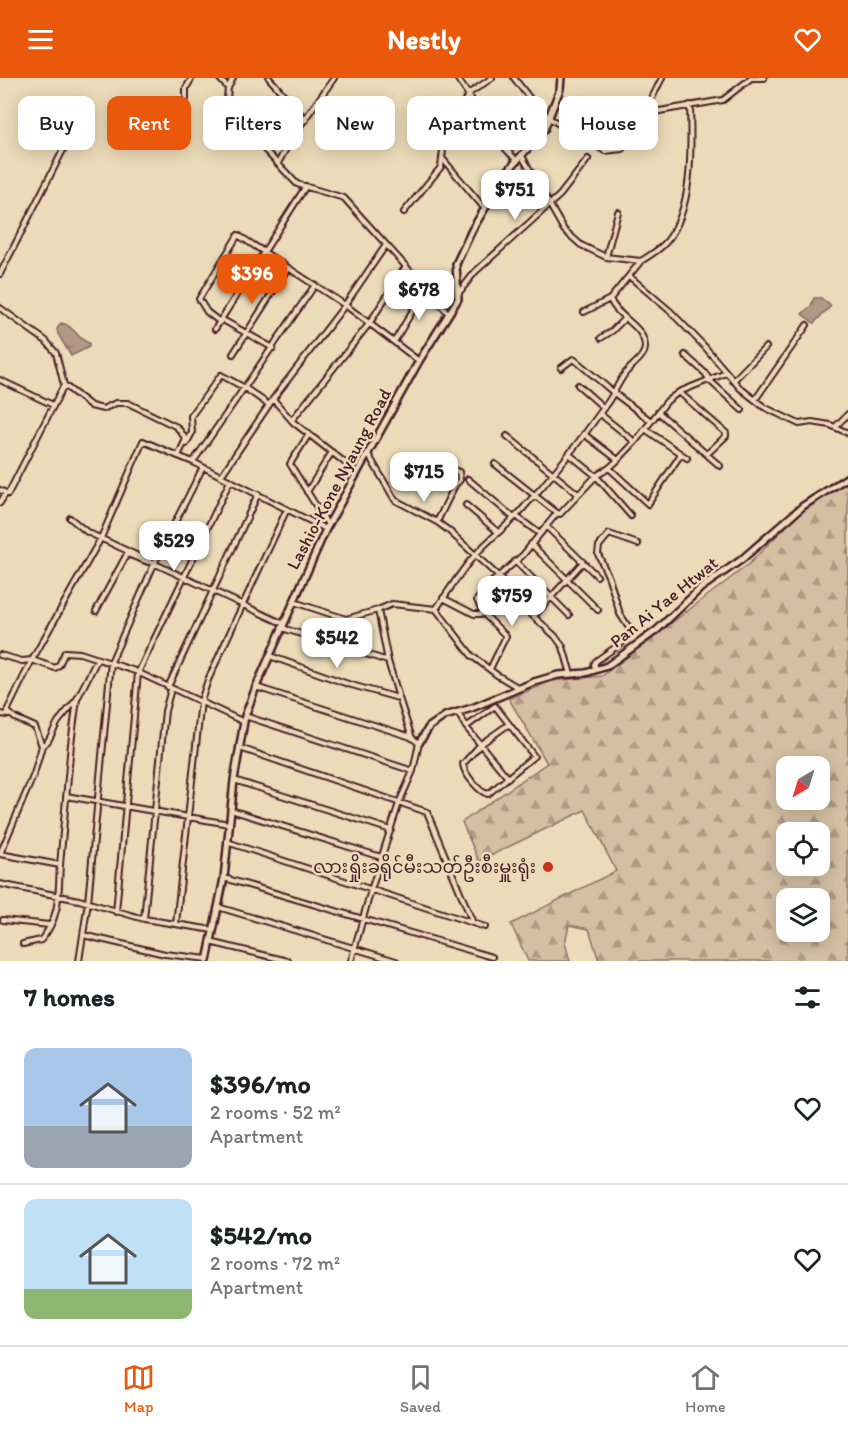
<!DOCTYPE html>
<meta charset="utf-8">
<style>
:root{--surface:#fff;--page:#f2f2f2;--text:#202124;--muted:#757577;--line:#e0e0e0;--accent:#ea580c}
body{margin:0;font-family:Itim,"Noto Sans Myanmar",sans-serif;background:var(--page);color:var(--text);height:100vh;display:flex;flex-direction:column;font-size:22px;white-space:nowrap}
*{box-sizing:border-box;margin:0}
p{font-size:20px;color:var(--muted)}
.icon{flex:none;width:33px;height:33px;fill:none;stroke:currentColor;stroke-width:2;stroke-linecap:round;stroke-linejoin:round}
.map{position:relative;height:883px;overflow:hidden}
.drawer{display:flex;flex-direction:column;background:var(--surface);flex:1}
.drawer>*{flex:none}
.hud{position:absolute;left:18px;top:18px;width:813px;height:54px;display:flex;gap:12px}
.needle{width:39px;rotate:218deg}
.buttons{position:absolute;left:776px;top:678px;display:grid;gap:12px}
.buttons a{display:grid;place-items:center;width:54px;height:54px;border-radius:12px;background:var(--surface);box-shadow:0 3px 15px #0003;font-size:30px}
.price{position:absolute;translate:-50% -51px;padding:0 14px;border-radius:12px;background:#fff;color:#222;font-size:20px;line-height:39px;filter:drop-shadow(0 2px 3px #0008)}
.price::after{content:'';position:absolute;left:50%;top:36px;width:18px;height:14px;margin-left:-9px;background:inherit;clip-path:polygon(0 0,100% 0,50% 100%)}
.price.current{background:var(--accent);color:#fff}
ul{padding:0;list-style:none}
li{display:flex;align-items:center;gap:18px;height:150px;padding:0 24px}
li+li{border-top:2px solid var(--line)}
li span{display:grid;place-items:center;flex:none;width:168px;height:120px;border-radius:12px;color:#555}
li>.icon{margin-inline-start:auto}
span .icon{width:72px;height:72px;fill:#fffc;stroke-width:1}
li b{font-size:26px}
h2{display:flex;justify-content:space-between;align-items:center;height:72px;padding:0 24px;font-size:26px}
.chip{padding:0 21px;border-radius:12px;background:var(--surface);box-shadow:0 3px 15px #0003;font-size:21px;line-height:54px}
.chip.current{background:var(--accent);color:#fff}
header{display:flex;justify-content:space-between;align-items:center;height:78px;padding:0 24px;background:var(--accent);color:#fff;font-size:27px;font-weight:700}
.tab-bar{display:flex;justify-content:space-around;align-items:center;height:84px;border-top:2px solid var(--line);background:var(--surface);font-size:16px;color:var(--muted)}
.tab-bar a{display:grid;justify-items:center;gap:3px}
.tab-bar .current{color:var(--accent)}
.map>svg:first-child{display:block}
.forest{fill:url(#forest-firs);stroke:#8f6f67;stroke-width:1.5;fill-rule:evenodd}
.water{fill:url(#water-ripples);stroke:#886862;stroke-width:1.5}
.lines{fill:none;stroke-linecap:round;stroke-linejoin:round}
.street-casing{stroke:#4a1f2b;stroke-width:8}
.secondary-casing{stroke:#4a1f2b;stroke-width:10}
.street{stroke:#ecdbb8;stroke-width:4}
.secondary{stroke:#ecdbb8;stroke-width:5}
.poi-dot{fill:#c8321e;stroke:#ecdbb8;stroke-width:2}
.labels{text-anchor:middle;stroke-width:5;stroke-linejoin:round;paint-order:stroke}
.street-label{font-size:18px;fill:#4a1f2b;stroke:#ecdbb8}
.poi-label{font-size:18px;fill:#4a1f2b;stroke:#ecdbb8;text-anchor:end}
</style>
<header><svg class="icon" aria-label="menu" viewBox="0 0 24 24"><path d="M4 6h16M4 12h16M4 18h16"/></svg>Nestly<svg class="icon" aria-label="heart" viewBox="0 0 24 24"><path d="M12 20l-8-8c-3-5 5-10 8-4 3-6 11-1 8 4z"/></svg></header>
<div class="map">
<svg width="848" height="883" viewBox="0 0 848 883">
<defs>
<pattern id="forest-firs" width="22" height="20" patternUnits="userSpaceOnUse" patternTransform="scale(1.5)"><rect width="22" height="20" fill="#d4bfa3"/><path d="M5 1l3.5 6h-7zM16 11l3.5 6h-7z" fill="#ae9b85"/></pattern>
<pattern id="water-ripples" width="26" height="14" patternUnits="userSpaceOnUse" patternTransform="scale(1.5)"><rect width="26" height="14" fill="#b29886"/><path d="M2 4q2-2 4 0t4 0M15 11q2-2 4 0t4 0" fill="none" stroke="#937b6e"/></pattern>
</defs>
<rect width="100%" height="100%" fill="#ecdbb8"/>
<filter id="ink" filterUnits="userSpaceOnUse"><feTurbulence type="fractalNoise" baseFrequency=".0167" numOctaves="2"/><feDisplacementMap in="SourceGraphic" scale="12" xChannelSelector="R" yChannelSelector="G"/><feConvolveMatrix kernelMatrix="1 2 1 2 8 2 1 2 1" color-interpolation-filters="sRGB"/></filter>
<g filter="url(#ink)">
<path class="forest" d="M848,402V883H599L589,851L569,847L565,865L570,883H528L511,846L616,793L585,732L479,783L462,744L547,685L509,621L551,603L602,598L749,486L804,430ZM786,688H819V722H786ZM786,754H819V788H786ZM786,820H819V854H786Z"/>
<path class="water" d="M814,220H821L831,228L814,245L802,236L811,228Z
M61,245C74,247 77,261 89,265V269L71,278L58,256L57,251Z"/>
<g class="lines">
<defs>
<path id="street" d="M219,0L228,10L227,20L245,51L297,106L344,120L448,235
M269,0L306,42
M457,0L504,69L517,83
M514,0L531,22L549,40L605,73L622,71L648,35L723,22L750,1
M750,0H764
M228,10L233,0
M468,16L492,0
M186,21V10L192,0
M648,35L650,24L662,0
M522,78L564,152L581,167L606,179L641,183C649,178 661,171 667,163C694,129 691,68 690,27
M442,80L485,131
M278,85L293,58L334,0
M404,134L441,89L445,55L450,42L469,17
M606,179L618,134
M0,196L83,33
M629,198L670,233L705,269L740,310L764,329L799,346L812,344L830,347L848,355
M458,216L475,194L560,117L588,81
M0,230L46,263L56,275L64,307L91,328L103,331L116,325H128L177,349L186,361L178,378L193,384L326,451
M584,234L610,221
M221,241L273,270
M220,244L207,234L199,221L238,157L345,227L419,283
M215,251L306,108
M601,260L612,253L625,240
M394,264L426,210
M233,276L288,190
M685,277L705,295L709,301
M561,290L573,281L575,282L614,315L651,343
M708,301L742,332
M0,302L53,327
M733,303L766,269
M578,307L604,330
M273,321L293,344L357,394
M755,322L807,247
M658,334L720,388
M600,336L635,364
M292,342L369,246L406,188
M835,349L848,336
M645,351L687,380
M309,356L290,386L328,447
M584,356L618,382
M507,358L578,416
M186,366L192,355L191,338L221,297L245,310L269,327
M368,376L395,422L437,444L448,452L498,498L532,537L555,558L563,569L571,596
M569,376L596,398L631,438
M707,376L726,358V355L679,314L726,295
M193,384L315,207
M495,386L557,435L560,436L596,398L609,390L618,382L635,364L667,323L679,314
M203,389L155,484L111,584L88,824L83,857L165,876L207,881
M609,390L648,426L681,376
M221,398L273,321L345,227L386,167
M468,401L514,440
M0,412L8,416L64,307
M307,414L332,374
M0,425L6,415
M466,427L498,454
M516,438L540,456
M70,440L87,454L284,546
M437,444L455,407L460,402L459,394L454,392L445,396
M546,448L597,498
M531,466L598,532
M515,483L569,537
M443,520L474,536H483
M294,524L346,541L378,532L388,583L399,620L412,660L419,665L413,693L399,725L371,812L351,883
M436,531L472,578L497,597L519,610
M378,532L392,526L436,531C449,513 461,492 476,476C489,461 506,449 519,435C550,401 579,365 605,328C613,318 617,307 624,297C630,288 646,279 645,268C643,246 617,240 610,221L641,183
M96,533L127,476L148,484
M534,538L583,484
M282,550L388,583
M0,577L22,583L32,582L55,590L59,587L65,574L80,575L135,593L244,644
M270,578L348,606L398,620
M490,591L506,558L484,536L477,522L492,504L523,477L557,435
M597,591L594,587L596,583L623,564L631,553L620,536L609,500L598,476L599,468L609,456L638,466
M168,609L258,416
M256,609L411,659
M458,635L466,649L508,700
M0,636L9,637
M245,638L413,693
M466,649L495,628L534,678L488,716C479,714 464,696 463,686L481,666L509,646
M42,668L35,649L15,640L8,634V631L32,582L101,460L143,363L178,378
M240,670L427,734L473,845
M234,702L391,752
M66,718L229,746
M231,732L381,779
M227,764L485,849
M0,776L34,696L42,668L48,663L58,644L77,621
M0,776L60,787C58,816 61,838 41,862L23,866
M60,787L71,666L77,621L97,582
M224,800L492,879
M0,806L79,822L144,841L213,852
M218,829L396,883
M116,834L138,595L230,403
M144,841L165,633L171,611
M3,842L49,847
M176,846L201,623L208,602L287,431
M210,864L288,883
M79,883L83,857"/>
<path id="secondary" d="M419,665L429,649L445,638L472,630L534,604L558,597L586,595L607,588L657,552L701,510L741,482L803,428L848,399
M207,883L224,800L234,702L245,638L256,609L326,451L419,283L458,221L456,186L472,152L506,95L544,52L560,11L561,0"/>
</defs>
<use href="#street" class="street-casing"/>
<use href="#secondary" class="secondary-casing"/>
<use href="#street" class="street"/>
<use href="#secondary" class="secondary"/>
</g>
</g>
<circle class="poi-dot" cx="548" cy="789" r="6"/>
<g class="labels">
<g class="street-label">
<text transform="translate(339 401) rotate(-62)" y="6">Lashio-Kone Nyaung Road</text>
<text transform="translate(664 524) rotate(-39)" y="6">Pan Ai Yae Htwat</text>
</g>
<g class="poi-label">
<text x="536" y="795">လားရှိုးခရိုင်မီးသတ်ဦးစီးမှူးရုံး</text>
</g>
</g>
</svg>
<div class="buttons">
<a><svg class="needle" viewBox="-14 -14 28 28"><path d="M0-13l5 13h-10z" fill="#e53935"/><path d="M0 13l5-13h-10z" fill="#757577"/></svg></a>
<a><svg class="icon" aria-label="locate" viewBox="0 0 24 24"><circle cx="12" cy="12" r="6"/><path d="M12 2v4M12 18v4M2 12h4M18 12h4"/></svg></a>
<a><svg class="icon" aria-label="layers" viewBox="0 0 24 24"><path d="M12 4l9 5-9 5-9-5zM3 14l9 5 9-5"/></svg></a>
</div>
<b class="price" style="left:515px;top:143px">$751</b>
<b class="price current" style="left:252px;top:227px">$396</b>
<b class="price" style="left:419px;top:243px">$678</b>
<b class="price" style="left:424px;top:425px">$715</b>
<b class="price" style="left:174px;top:494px">$529</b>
<b class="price" style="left:512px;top:549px">$759</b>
<b class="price" style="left:337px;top:591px">$542</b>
<div class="hud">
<a class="chip">Buy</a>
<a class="chip current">Rent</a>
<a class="chip">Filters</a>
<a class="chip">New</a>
<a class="chip">Apartment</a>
<a class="chip">House</a>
</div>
</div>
<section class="drawer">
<h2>7 homes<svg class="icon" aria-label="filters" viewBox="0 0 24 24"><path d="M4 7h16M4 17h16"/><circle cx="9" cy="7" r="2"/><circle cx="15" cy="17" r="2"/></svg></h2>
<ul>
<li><span style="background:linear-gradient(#a9c7e8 65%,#9aa5b1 0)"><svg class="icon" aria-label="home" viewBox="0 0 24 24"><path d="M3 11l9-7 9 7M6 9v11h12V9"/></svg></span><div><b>$396/mo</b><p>2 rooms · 52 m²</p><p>Apartment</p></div><svg class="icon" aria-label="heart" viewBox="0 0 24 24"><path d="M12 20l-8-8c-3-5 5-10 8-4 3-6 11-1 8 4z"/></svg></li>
<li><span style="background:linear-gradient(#bfe0f5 75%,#8fb573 0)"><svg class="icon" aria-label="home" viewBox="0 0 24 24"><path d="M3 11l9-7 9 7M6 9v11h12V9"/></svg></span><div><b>$542/mo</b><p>2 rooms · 72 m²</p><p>Apartment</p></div><svg class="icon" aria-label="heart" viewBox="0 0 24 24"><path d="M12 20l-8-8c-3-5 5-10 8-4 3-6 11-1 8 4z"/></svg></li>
</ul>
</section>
<nav class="tab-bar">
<a class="current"><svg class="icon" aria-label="map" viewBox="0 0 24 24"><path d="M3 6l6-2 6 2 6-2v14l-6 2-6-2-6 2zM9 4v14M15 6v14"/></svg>Map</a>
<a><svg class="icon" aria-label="saved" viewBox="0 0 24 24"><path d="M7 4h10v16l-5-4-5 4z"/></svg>Saved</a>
<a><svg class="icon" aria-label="home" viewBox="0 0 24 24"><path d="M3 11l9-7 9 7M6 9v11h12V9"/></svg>Home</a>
</nav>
